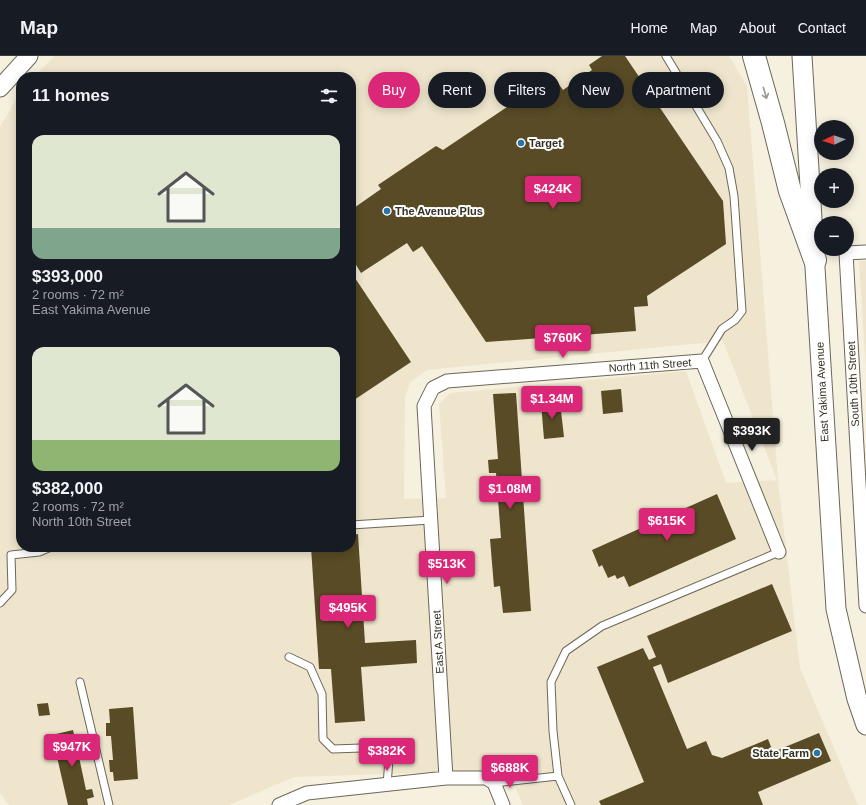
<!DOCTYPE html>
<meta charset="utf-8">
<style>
:root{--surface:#171b24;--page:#20242c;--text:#f1f3f6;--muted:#9ea1a6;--line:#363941;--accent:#db2777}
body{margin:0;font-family:Helvetica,sans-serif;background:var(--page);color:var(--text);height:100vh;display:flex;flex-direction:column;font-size:15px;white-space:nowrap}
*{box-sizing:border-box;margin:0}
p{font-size:13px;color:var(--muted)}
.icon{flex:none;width:22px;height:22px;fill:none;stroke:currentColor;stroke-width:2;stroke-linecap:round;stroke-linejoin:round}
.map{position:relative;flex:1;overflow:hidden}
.sheet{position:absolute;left:16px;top:16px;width:340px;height:480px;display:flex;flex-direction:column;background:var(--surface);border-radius:16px;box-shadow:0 2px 10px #0003}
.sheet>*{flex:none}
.top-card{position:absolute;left:368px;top:16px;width:380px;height:36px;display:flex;gap:8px}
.needle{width:26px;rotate:266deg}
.controls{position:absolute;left:814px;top:64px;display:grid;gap:8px}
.controls a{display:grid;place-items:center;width:40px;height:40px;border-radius:50%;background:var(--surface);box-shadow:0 2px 10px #0003;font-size:20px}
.price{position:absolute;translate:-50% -34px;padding:0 9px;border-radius:4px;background:var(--accent);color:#fff;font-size:13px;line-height:26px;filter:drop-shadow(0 1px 2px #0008)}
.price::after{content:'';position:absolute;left:50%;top:24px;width:12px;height:9px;margin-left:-6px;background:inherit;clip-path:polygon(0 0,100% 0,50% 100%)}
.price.on{background:#222;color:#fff}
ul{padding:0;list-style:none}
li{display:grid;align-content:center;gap:8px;height:212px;padding:0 16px}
li span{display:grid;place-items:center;height:124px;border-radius:12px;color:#555}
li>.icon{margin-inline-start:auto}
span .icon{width:72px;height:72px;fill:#fffc;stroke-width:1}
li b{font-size:17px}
h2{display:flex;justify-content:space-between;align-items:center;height:48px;padding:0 16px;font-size:17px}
.tag{padding:0 14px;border-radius:18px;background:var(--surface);box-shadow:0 2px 10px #0003;font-size:14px;line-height:36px}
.tag.on{background:var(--accent);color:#fff}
header{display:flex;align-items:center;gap:24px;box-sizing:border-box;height:56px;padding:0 20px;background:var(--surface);border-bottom:1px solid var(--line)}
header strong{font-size:19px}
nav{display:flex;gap:22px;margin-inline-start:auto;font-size:14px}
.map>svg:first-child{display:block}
.built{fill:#eee5cc;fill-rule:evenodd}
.building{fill:#584b25}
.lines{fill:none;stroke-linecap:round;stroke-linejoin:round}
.service-casing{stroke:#6c6758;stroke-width:9}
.minor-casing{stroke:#6c6758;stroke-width:15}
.tertiary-casing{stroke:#6c6758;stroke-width:19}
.secondary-casing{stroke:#6c6758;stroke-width:21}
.motorway-casing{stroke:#6c6758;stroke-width:24}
.service{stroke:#fff;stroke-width:7}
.minor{stroke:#fff;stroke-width:13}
.tertiary{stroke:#fff;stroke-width:17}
.secondary{stroke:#fff;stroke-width:19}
.motorway{stroke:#fff;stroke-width:22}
.oneway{stroke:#999894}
.poi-dot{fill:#2775a7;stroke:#fffefa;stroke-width:1.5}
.labels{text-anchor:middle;stroke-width:4;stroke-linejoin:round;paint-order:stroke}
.poi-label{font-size:11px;font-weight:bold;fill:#33312a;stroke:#fffefa;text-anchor:start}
.street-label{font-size:11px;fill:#33312a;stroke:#fffefa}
</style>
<header>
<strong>Map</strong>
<nav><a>Home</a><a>Map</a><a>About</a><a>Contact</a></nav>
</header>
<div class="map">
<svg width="866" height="749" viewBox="0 0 866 749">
<rect width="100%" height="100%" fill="#f6f0de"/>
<path class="built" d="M54,0H729L747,30L778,424L800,612L858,749H523L508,714L294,721L229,749H9L0,737V71L21,35V491H351V21H34ZM723,285L777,424L726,427L686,315L450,337L439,348L446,442L404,443L405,341L410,326L427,314Z
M859,205H866V316Z"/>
<path class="building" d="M602,0H625L723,145L726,188L647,240L648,250L634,251L636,275L486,286L422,190L413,196L407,187L361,217L351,201V154L381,133L378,129L436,90L443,94L553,20L563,34L592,14L589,9Z
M351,216L411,306L351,346Z
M621,333L623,356L603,358L601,335Z
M516,337L531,555L503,557L500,530L494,531L490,483L501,482L496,417H489L488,404L498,403L493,338Z
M560,346L564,381L544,383L541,347Z
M717,438L736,483L629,531L624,520L617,523L615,519L608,522L602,509L599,511L592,494Z
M358,478L365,587L416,584L417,607L361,611L365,665L335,667L331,613H319L311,491H351V479Z
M772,528L792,575L668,627L661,608L653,611L687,693L706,685L712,699L722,702L768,683L773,696L819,677L831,705L758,736L763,749H601L599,745L644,726L597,611L643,592L649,604L656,601L647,580Z
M48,647L50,659L39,660L37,648Z
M133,651L138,723L114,725L113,716H110L109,704H113L111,680H106V667H110L109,653Z
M73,674L77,691L83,690L85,700L79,701L86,734L92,733L94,741L87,743L88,749H68L52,679Z"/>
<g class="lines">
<defs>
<path id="service" d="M666,0L717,85L729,112L734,140L742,255L735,264L722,273L702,305
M351,469L431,464
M0,547L12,534L11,499L39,496L51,491
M289,601L310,611L322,638L323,683L333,693L390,691L387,729
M80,626L109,749
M494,727L558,720
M571,749L558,720L553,675L551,626L566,595L602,570L779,496"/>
<path id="minor" d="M866,196L846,197L866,550
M446,722L424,350L433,332L447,325L702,305L779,496
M279,749L307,737L446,722H486L494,727L503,749"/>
<path id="tertiary" d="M0,32L29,0"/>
<path id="secondary" d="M802,0L836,553L857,643L866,669"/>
<path id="motorway" d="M754,0L773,67L790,135L815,204"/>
</defs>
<use href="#service" class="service-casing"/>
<use href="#minor" class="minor-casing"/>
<use href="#tertiary" class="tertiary-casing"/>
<use href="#secondary" class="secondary-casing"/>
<use href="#motorway" class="motorway-casing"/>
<use href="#service" class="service"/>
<use href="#minor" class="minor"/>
<use href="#tertiary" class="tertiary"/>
<use href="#secondary" class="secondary"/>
<use href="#motorway" class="motorway"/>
</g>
<defs><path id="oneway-shaft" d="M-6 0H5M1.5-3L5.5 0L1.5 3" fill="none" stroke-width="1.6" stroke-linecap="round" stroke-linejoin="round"/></defs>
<use class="oneway" href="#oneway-shaft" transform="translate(765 37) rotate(74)"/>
<g class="poi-dot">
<circle cx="521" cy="87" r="4"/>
<circle cx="387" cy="155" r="4"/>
<circle cx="817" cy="697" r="4"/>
</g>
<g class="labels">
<g class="poi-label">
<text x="529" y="91">Target</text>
<text x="395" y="159">The Avenue Plus</text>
<text x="809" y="701" text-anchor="end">State Farm</text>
</g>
<g class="street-label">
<text transform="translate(650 309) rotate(-4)" y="4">North 11th Street</text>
<text transform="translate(853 328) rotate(-93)" y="4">South 10th Street</text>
<text transform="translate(822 336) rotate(-93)" y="4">East Yakima Avenue</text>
<text transform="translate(438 586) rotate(-93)" y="4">East A Street</text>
</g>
</g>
</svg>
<div class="controls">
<a><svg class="needle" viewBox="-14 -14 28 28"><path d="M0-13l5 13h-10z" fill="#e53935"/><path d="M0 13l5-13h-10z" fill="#9ea1a6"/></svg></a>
<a>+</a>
<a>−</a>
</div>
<b class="price" style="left:553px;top:154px">$424K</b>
<b class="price" style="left:563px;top:303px">$760K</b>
<b class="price" style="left:552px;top:364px">$1.34M</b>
<b class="price on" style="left:752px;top:396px">$393K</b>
<b class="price" style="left:510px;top:454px">$1.08M</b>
<b class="price" style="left:667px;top:486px">$615K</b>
<b class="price" style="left:447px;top:529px">$513K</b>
<b class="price" style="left:348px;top:573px">$495K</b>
<b class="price" style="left:72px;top:712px">$947K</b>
<b class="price" style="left:387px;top:716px">$382K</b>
<b class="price" style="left:510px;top:733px">$688K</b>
<div class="top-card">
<a class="tag on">Buy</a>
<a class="tag">Rent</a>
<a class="tag">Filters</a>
<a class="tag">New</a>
<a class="tag">Apartment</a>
</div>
<section class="sheet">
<h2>11 homes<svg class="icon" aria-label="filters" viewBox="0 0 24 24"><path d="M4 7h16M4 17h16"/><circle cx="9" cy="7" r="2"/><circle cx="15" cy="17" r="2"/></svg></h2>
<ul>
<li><span style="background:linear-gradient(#dfe7d0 75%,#7fa58c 0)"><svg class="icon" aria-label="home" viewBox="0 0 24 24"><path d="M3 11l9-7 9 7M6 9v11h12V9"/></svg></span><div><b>$393,000</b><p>2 rooms · 72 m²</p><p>East Yakima Avenue</p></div></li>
<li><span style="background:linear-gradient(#dfe7d0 75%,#8fb573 0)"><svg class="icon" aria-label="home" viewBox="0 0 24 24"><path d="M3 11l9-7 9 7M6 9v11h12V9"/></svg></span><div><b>$382,000</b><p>2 rooms · 72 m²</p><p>North 10th Street</p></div></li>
</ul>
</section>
</div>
